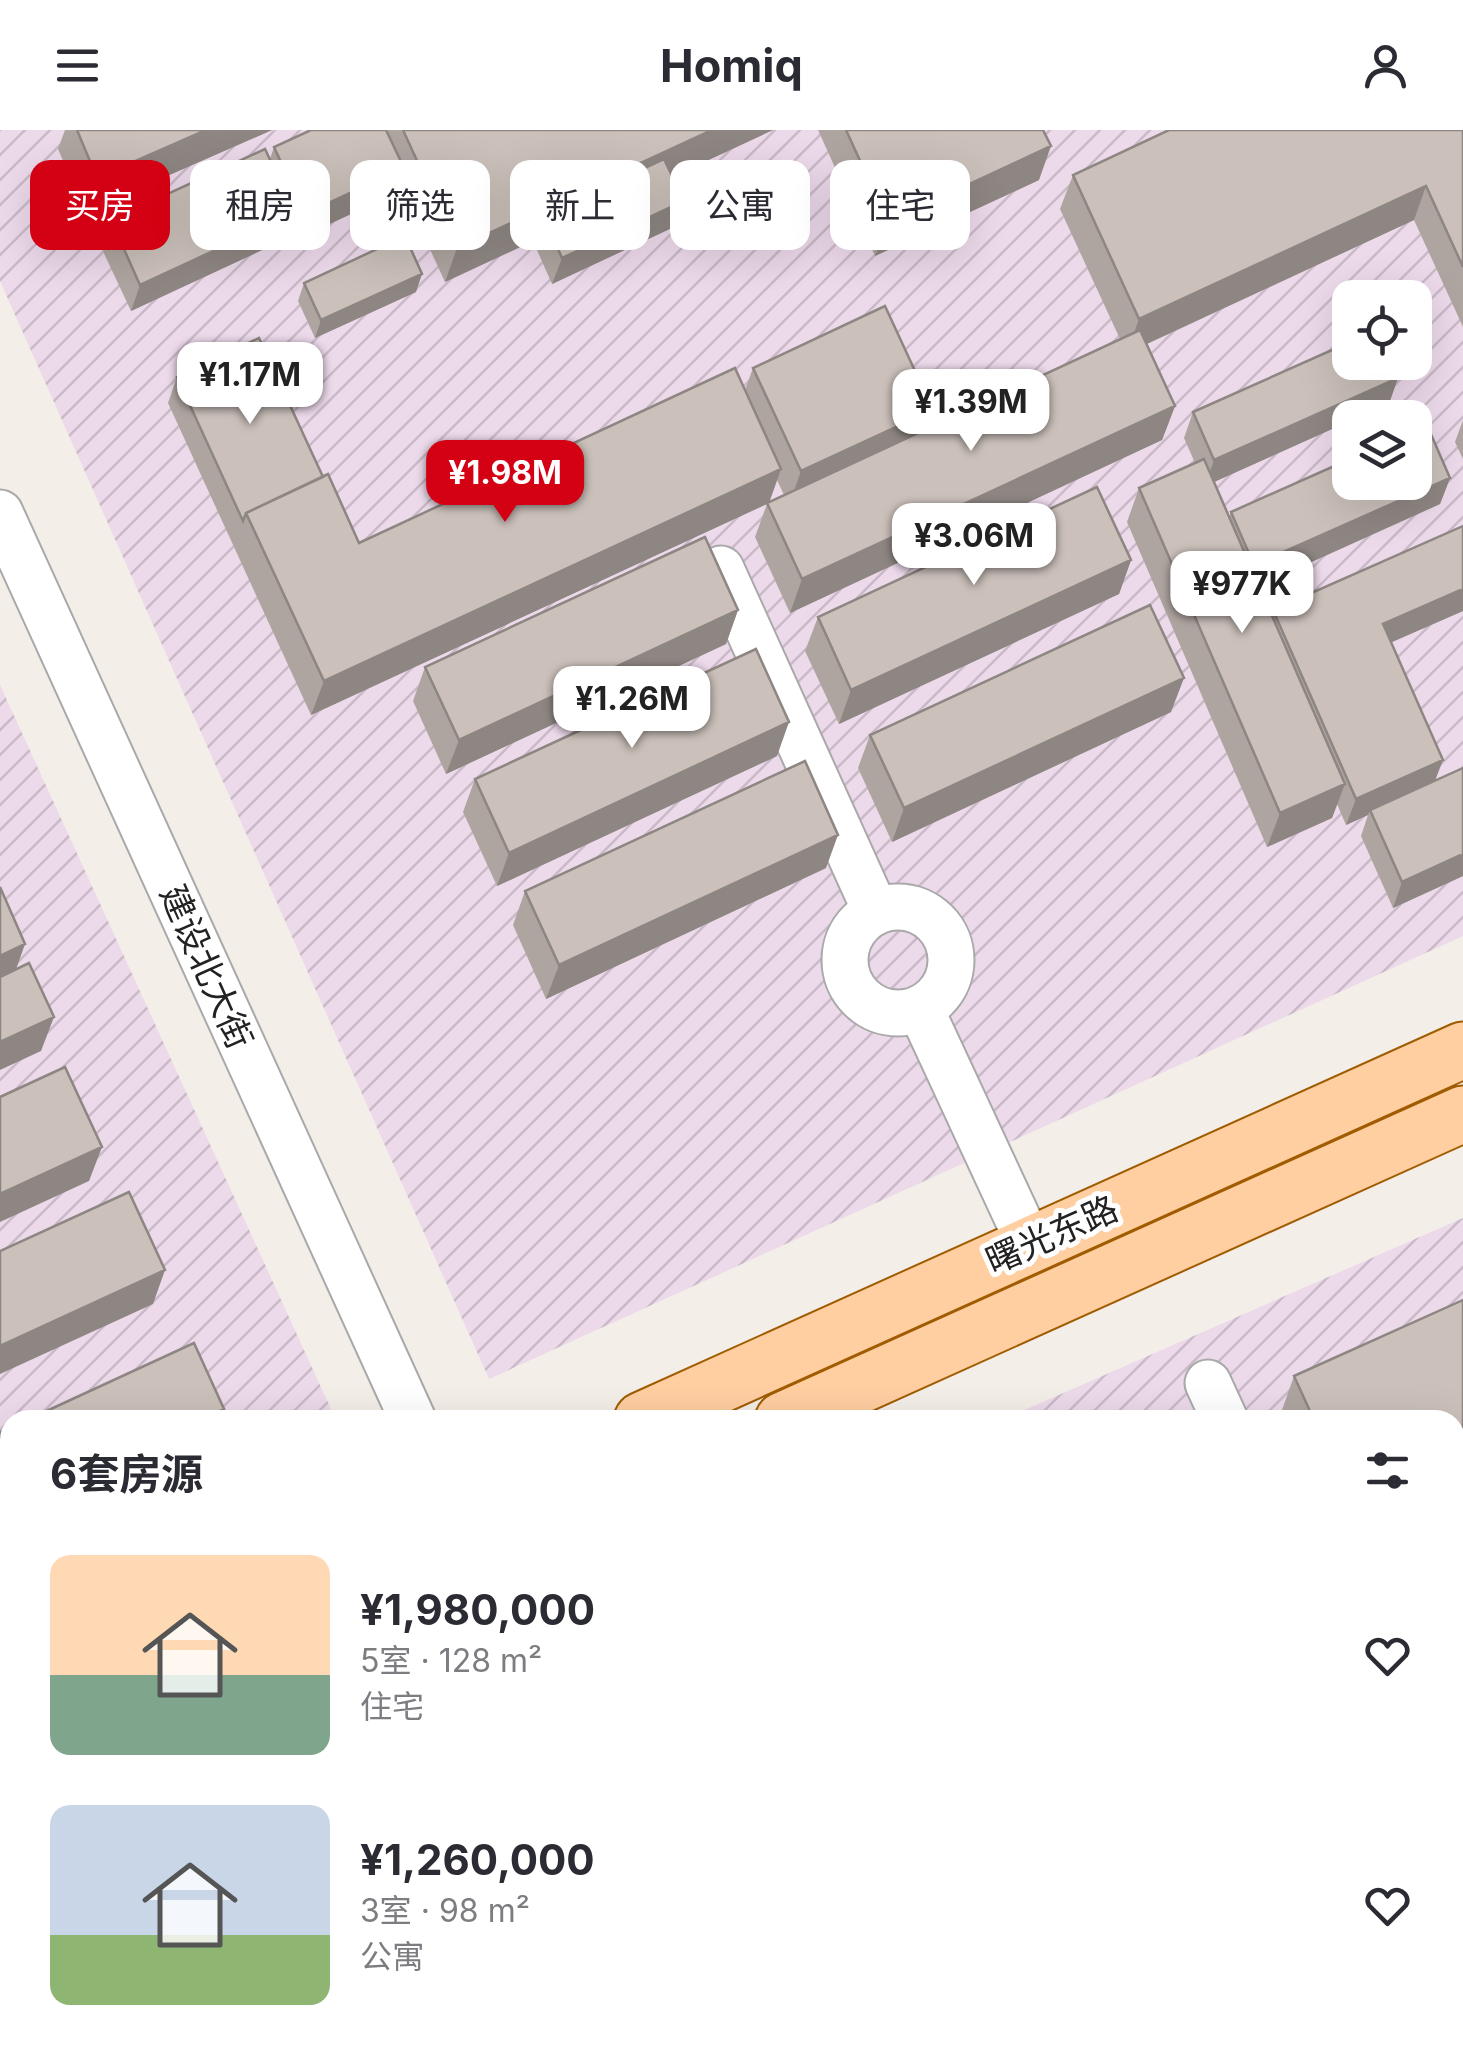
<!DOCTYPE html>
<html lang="zh">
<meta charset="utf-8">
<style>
:root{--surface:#fff;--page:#f2f2f3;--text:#2b2b33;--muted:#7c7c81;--accent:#d40013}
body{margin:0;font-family:Inter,"Noto Sans SC",sans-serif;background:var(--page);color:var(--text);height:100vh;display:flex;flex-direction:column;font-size:38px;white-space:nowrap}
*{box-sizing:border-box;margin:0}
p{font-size:32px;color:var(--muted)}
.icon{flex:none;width:55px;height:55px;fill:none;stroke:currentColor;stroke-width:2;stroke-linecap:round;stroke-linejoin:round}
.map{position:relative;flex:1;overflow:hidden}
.panel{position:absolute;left:0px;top:1280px;width:1465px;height:642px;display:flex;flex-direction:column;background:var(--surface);border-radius:30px 30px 0 0;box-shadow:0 10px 40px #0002}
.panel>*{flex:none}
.guide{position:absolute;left:30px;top:30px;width:1405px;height:90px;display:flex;gap:20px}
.tools{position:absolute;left:1332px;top:150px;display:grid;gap:20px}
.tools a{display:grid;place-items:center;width:100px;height:100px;border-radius:20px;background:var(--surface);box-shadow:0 10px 40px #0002;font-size:50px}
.price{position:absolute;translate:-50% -85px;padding:0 22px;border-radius:20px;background:#fff;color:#222;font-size:32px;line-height:65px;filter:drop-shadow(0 2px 5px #0008)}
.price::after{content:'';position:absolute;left:50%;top:60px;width:30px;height:22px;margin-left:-15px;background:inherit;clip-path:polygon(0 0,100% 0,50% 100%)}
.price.active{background:var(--accent);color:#fff}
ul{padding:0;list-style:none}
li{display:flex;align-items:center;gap:30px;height:250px;padding:0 50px}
li span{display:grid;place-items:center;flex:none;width:280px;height:200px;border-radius:20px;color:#555}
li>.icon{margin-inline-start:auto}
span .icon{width:120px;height:120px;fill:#fffc;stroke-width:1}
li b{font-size:42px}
h2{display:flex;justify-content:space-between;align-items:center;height:120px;padding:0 50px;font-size:42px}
.tag{padding:0 35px;border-radius:20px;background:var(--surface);box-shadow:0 10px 40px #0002;font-size:35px;line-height:90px}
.tag.active{background:var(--accent);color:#fff}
header{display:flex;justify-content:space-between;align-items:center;height:130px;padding:0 50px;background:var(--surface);font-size:45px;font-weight:700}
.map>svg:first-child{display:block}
.industrial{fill:url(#industrial-furrows);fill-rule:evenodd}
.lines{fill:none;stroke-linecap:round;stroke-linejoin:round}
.minor-casing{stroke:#a9a9a9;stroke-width:49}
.major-casing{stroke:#a05c00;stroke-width:59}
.minor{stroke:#fff;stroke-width:45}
.major{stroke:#ffcea1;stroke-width:55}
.wall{fill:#afa5a0;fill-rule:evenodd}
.shaded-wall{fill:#8e8682}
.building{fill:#cbc0ba;stroke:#8e8682;stroke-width:2.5}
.labels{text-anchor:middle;stroke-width:10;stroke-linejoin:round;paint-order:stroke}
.street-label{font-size:35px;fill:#222;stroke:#fff}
</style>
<header><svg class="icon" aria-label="menu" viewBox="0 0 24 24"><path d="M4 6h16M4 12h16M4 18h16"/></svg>Homiq<svg class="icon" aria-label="person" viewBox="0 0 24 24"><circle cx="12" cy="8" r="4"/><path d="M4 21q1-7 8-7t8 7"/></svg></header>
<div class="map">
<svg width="1463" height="1922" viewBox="0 0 1463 1922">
<defs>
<pattern id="industrial-furrows" width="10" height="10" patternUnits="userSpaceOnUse" patternTransform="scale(2.5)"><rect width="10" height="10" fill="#ecd9ea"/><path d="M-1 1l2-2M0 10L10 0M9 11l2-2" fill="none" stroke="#cabac8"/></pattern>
</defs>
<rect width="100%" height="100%" fill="#f3eee8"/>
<path class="industrial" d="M0,0H1463V806L489,1249L0,151ZM1350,168H1415V232H1350ZM1350,288H1415V352H1350Z
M0,555L336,1290H10V1458L0,1463Z
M1463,1088V1922H796L791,1913L1455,1912V1290H1002Z
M10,1746V1912H579L584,1922H0V1750Z"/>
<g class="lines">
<defs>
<path id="minor" d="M0,383L413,1290
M721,439L876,782
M845 830a53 53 0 1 1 106 0a53 53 0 1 1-106 0Z
M920,878L1030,1115
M1208,1253L1225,1290
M1455,1499L1463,1495
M1455,1801L1463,1819
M696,1912L700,1922"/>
<path id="major" d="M642,1290L1463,920
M783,1290L1463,984
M0,1577L10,1573
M0,1641L10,1636"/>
</defs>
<use href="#minor" class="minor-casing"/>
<use href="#major" class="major-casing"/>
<use href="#minor" class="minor"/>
<use href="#major" class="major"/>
</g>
<path class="wall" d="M65,0H272L85,82L58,19Z
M311,0H773L672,47L684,71L674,97L552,154L533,111L445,152L399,52L394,64L295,110L290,98L286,109L131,181L101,117L111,90L270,29L274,17Z
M818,0H1043L1039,50L875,126Z
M1463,0V197L1414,90L1147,214L1175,276L1162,310L790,483L755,407L767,374L311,585L168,273L177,247L323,347L359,413L745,260L753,238L933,280L926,299L1120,209L1060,79L1073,45ZM777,350L784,365L769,372Z
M304,153L416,162L315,208L298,171Z
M1389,274L1358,288H1350V291L1214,352L1229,388L1231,382L1450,348L1440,374L1258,456L1271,485L1273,480L1463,396V481L1391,512L1436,650L1463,638V746L1393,778L1361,706L1368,685L1346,695L1337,674L1332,688L1267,717L1127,392L1139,358L1195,333L1184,308L1193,282Z
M1463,290V329L1455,312Z
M1131,430L1119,464L839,594L805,521L818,487Z
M738,480L726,514L446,644L413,571L425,537Z
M1171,582L892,712L858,638L870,605Z
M777,626L497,756L463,682L475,649Z
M826,738L546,869L513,795L525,761Z
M1294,1246L1455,1290H1286L1282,1280Z
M1463,1542V1652L1455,1634V1545Z
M934,1912H1070L1074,1922H939Z"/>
<path class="shaded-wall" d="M206,0H272L85,82L97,48Z
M712,0H773L551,103L543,85L533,111L445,152L457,118Z
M1051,16L1039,50L875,126L888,92Z
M404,38L394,64L295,110L305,84Z
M1426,56L1414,90L1127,223L1139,189Z
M684,71L674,97L552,154L562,128Z
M295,83L286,109L131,181L140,155Z
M422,144L416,162L315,208L321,190Z
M1398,248L1389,274L1358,288H1350V291L1205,356L1214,330Z
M1175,276L1162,310L790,483L802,449Z
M933,280L920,314L789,375L801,341Z
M781,339L769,373L311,585L324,551Z
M1450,348L1440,374L1245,462L1254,435Z
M1131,430L1119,464L839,594L851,560Z
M1463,459V481L1374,520L1383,494Z
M738,480L726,514L446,644L459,610Z
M1184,548L1171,582L892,712L904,678Z
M789,592L777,626L497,756L509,723Z
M1443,630L1433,656L1370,680L1368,685L1346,695L1356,669Z
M1345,654L1332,688L1267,717L1280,683Z
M838,705L826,738L546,869L559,835Z
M1463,724V746L1393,778L1402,752Z
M25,814L13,848L0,854V826Z
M54,887L41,921L0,940V912Z
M102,1017L89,1051L0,1092V1064Z
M165,1140L153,1174L0,1244V1216Z
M224,1279L220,1290H200Z
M10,1377V1405L0,1410V1381Z
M1463,1399V1427L1455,1431V1403Z
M1340,1912H1403L1382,1922H1319Z"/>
<path class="building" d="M77,0H206L97,48Z
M311,0H386L404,38L305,84L274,17Z
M403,0H712L457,118Z
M846,0H1043L1051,16L888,92Z
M1169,0H1463V137L1426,56L1139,189L1073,45Z
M265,19L295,83L140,155L111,90Z
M664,29L684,71L562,128L543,85Z
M405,106L422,144L321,190L304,153Z
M885,176L933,280L801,341L753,238Z
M1140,200L1175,276L802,449L767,373Z
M259,208L323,347L246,383L243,391L177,247Z
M1350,212V232H1392L1398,248L1214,330L1193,282Z
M735,238L781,339L324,551L246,383L328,344L359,413Z
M1427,295L1450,348L1254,435L1231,382L1350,329V352H1415V300Z
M1204,329L1345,654L1280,683L1139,358Z
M1097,357L1131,430L851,560L818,487Z
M1463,396V459L1383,494L1443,630L1356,669L1273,480Z
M705,407L738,480L459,610L425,537Z
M1150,475L1184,548L904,678L870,605Z
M756,519L789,592L509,723L475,649Z
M805,631L838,705L559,835L525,761Z
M1463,638V724L1402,752L1370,680Z
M0,757L25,814L0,826Z
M29,833L54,887L0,912V847Z
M65,937L102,1017L0,1064V967Z
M129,1062L165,1140L0,1216V1121Z
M1463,1170V1399L1455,1403V1290H1314L1294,1246Z
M194,1213L224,1279L200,1290H27Z
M10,1298V1377L0,1381V1302Z
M1463,1542V1590L1455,1572V1545Z
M962,1912H1070L1074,1922H966Z
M1124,1912H1340L1319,1922H1103Z"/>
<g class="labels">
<g class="street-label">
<text transform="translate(206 837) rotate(66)" y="12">建设北大街</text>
<text transform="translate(1052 1105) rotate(-24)" y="12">曙光东路</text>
</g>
</g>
</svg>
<div class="tools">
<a><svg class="icon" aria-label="locate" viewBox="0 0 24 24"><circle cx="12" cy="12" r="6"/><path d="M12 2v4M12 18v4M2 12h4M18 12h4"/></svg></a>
<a><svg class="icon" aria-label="layers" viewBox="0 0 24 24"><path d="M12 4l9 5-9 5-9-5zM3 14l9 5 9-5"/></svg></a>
</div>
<b class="price" style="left:250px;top:297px">¥1.17M</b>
<b class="price" style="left:971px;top:324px">¥1.39M</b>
<b class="price active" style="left:505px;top:395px">¥1.98M</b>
<b class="price" style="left:974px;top:458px">¥3.06M</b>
<b class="price" style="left:1242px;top:506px">¥977K</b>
<b class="price" style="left:632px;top:621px">¥1.26M</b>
<div class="guide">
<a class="tag active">买房</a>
<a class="tag">租房</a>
<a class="tag">筛选</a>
<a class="tag">新上</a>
<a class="tag">公寓</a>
<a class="tag">住宅</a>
</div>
<section class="panel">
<h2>6套房源<svg class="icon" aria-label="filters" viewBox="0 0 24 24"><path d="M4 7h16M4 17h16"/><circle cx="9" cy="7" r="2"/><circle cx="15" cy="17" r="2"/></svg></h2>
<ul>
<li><span style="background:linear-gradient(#ffd9b3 60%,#7fa58c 0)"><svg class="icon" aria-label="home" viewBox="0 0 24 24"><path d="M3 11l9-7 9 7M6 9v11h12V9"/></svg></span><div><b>¥1,980,000</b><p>5室 · 128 m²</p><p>住宅</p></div><svg class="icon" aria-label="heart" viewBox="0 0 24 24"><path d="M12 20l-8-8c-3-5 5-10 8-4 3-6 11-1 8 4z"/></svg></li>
<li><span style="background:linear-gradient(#c9d6e8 65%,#8fb573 0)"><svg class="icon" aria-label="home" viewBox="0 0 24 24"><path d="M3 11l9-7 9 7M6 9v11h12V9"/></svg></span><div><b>¥1,260,000</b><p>3室 · 98 m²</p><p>公寓</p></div><svg class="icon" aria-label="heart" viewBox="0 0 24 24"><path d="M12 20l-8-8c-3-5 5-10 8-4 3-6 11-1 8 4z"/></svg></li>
</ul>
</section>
</div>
